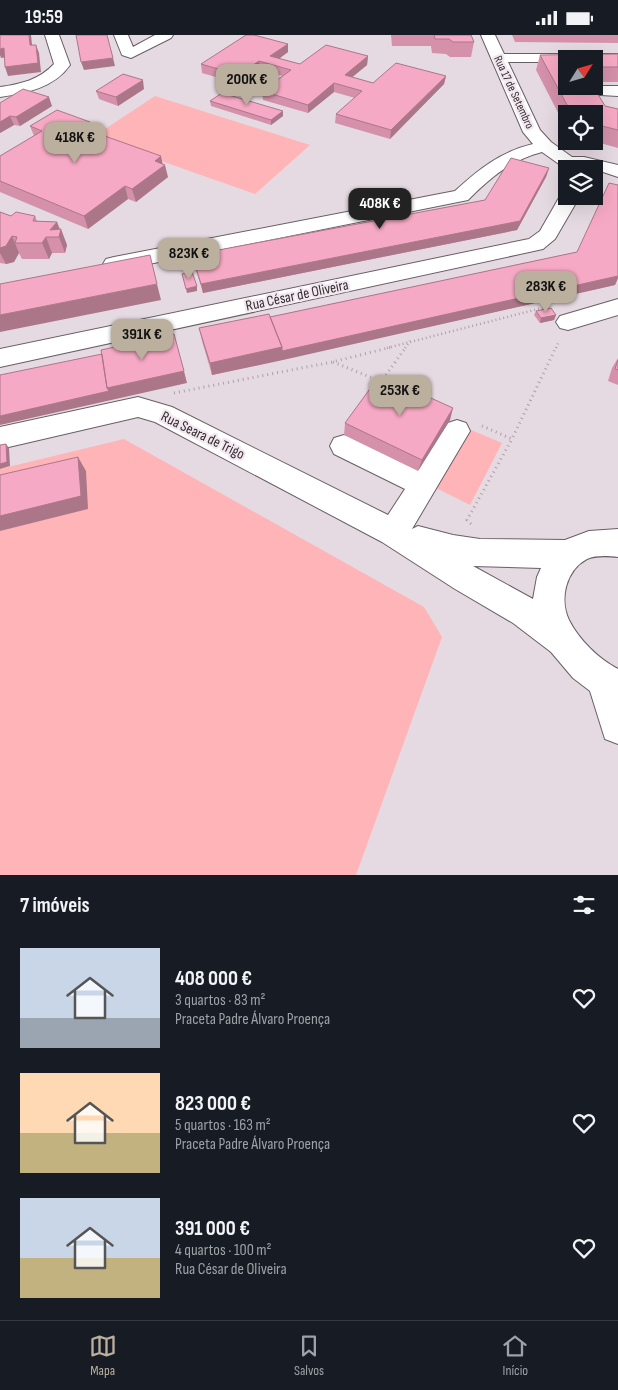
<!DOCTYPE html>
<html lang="pt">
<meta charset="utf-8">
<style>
:root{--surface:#171b24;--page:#20242c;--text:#f1f3f6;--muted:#9ea1a6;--line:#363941;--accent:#bbaf9d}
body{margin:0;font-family:"Sofia Sans Condensed",sans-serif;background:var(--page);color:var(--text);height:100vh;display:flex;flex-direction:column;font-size:19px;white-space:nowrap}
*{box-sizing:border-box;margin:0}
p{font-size:16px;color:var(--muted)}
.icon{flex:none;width:28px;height:28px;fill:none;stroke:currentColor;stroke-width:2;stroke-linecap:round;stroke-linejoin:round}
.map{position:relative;height:840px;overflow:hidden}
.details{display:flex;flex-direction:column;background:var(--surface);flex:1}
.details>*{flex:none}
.needle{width:32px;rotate:53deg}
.controls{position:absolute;left:558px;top:15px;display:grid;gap:10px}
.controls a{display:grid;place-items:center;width:45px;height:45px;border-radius:0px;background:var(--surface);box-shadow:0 5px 20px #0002;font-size:25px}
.price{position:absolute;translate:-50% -42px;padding:0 11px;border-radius:10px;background:var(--accent);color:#111;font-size:16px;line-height:32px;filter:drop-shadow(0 1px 2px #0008)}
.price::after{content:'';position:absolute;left:50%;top:30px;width:15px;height:11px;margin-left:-8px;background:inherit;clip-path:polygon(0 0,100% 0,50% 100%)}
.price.current{background:#222;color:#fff}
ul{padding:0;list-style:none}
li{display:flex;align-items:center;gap:15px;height:125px;padding:0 20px}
li span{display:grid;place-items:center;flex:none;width:140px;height:100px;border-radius:0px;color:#555}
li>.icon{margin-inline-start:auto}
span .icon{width:60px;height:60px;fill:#fffc;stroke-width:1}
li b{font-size:21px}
h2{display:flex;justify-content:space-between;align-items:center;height:60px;padding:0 20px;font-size:21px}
.status{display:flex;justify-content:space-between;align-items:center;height:35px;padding:0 25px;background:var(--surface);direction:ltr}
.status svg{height:14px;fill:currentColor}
.tabs{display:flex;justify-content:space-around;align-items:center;height:70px;border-top:1px solid var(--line);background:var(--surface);font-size:14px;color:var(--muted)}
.tabs a{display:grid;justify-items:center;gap:2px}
.tabs .current{color:var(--accent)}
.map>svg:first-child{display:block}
.green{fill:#ffb4b7}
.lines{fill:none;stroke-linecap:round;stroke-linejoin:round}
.minor-casing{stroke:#685f65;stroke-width:2}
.path-far1{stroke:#aba1a8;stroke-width:2.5;stroke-dasharray:1 3;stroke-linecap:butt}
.path{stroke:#aba1a8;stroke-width:3;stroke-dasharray:1 4;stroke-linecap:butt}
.minor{fill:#fff;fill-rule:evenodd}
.wall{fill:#d491a9}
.shaded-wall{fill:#ac7689}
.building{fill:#f6a9c4;stroke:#ac7689}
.labels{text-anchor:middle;stroke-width:4.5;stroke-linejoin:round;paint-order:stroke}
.far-street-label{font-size:12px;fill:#332e31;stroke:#f3e8ef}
.street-label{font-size:15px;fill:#332e31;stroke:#f3e8ef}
</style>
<div class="status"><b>19:59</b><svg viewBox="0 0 49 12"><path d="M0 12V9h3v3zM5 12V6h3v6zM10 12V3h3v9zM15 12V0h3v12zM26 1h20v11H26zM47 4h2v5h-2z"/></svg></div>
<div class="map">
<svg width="618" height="840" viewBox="0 0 618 840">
<rect width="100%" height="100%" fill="#e6dae2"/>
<path class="green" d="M155,61L310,110L255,159L93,102Z
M469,394L502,408L470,470L436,453Z
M124,404L424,572L442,602L356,840H0V434Z"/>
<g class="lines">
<defs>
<path id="minor" d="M45,0H59L70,30C54,53 26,58 0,62V52C21,49 39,45 54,29Z
M114,0H128L133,12L155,0H173L171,3L131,23L122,20Z
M481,0H495L504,19H618V27H594V24H566V27H508L540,95L551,107L572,122H584L618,130V142L594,134H566L542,117C511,125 490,143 468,165L114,236L106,234L103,229L106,224L114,222L455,156C479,134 500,117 533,109L523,97Z
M589,51H618V61L583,59L581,56L583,53Z
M566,156V161H580L555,204L543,214L0,332V314L529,204L540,196L560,161Z
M618,264V280L568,295L560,293L556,287L560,281Z
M138,362L172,372L388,480L405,454L334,419L330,411L334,403L344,400L354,403L418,434L448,388L457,385L466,388L470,396L412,494L418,491L453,500L480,504L565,505L589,496L618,494V522C608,521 596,520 587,524C566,535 559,564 569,585C579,605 599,624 618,634V709L605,704L590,656L573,643L551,617L513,588L455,554L382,507L155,387L138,382L0,414V392ZM473,531L541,533L537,542L533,564Z"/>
</defs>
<use href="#minor" class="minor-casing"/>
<path class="path-far1" d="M387,313L550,271
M405,313L410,306
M556,313L559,306"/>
<path class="path" d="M333,327L380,346
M383,344L406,312
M174,358L332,327L392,312
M482,391L512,404L556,312
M471,489L467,485L512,404"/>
<use href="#minor" class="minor"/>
</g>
<path class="wall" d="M391,0H471L474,7L471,22H450L446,19L432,18L431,11H392Z
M512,0H618V8L515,7Z
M288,9V17L279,24L300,29L368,21L367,30L352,42L373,48L446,41L444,49L390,104L335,88L336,79L355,63L334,57L308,78L263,65L262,56L283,41L260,35L240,49L202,38L201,29Z
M618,19V47H594V24H566L605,71L618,74V113L593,106H594V79H566V93L536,35L540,20Z
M144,54L118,71L99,64L96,56Z
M210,66L283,81L271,90L211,71Z
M0,68L52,71L20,91L14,90L0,98Z
M30,91L93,97L168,142L136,167L128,164L88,194L0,157V121L34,101Z
M549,133L546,142L517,195L203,258L194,229L192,220L485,165Z
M618,150V243L615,250L212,340L202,306L199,293L270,282L577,217Z
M0,177L11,181H35L37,186L57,187L67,210L65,218H52L49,224H22L19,218L14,227L6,229L0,228Z
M536,276L556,280L554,285L540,288L534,280Z
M618,323V350L608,346L612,333Z
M450,385L418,436L344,400L345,388Z"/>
<path class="shaded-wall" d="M29,0H31L33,19L30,10Z
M288,9V17L270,30V21Z
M36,10L39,18L41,37L8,41L5,32Z
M4,13L7,22L1,23L0,20V14Z
M368,21L367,30L344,49L345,40Z
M113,23L115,31L84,35L81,27Z
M259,26L260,35L240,49L239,40Z
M446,41L444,49L390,104L391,95Z
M143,45L144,54L118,71L116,62Z
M334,48V57L308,78V70Z
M49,62L52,71L20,91L16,82Z
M283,76V81L271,90V85Z
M10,81L14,90L0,98V87Z
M90,87L94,100L82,93Z
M161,121L163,131L165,130L168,142L136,167L132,154L155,126Z
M549,133L546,142L517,195L203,258L201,249L520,186Z
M125,151L128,164L88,194L84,181Z
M57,187L60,196L61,194L67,210L65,218L59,202L50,195Z
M12,201L19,218L14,227L6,229L0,218V213Z
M46,202L52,218L49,224L42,208Z
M618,241V243L615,250L283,325L282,316Z
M157,249L161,265L0,297V280Z
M197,251V256L187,258L186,254Z
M556,280L554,285L540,288L541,283Z
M282,312L283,325L212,340L210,328Z
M184,336L187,348L0,390V381L107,353Z
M453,373L450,385L418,436L422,425Z
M6,409L9,413L10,431L0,434V429Z
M78,422L86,436L88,474L0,496V481Z"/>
<path class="building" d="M0,0H29L30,10H36L38,28L5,32L4,13L0,14Z
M76,0H107L113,23L81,27Z
M246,0H254L288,9L270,21L300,29L326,10L368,21L345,40L373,48L396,28L446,41L391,95L336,79L362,56L334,48L308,70L262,56L291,35L259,26L239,40L201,29Z
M434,0H471L474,7H453L449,4H435Z
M618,19V32H594V24H566V51H593L605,71L618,74V95L594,89V79H572L540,20Z
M123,39L143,45L116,62L96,56Z
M23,54L49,62L16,82L10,81L0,87V68Z
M222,58L283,76L271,85L210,66Z
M57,75L90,87L82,93L161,121L155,126L165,130L132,154L125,151L84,181L0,146V121L42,96L30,91Z
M511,123L549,133L520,186L201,249L192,220L485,165Z
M609,148L618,150V241L282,316V312L270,282L577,217Z
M0,177L11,181L16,177L35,181L33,186L57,187L50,195L61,194L59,202H46L42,208H15L17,202L12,201L6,211L0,213Z
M150,220L157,249L0,280V249Z
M192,237L197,251L186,254L182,239Z
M551,273L556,280L541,283L536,276Z
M269,279L282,312L210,328L199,293Z
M174,299L184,336L107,353L101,315Z
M102,319L107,353L109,356L0,381V340Z
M618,325V335L615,334Z
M380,340L453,373L422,425L345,388Z
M6,409L7,427L0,429V410Z
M78,422L81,461L0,481V440Z"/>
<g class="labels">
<g class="far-street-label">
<text transform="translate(514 57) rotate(65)" y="4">Rua 17 de Setembro</text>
</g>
<g class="street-label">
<text transform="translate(297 260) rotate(-12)" y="5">Rua César de Oliveira</text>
<text transform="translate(203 400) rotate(26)" y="5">Rua Seara de Trigo</text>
</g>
</g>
</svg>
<div class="controls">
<a><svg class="needle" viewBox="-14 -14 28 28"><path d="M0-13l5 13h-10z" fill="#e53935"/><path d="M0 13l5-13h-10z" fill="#9ea1a6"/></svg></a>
<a><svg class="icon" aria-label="locate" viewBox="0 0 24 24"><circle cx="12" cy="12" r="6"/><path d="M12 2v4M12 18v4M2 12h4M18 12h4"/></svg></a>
<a><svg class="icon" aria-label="layers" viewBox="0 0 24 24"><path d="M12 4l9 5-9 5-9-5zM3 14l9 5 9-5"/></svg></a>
</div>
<b class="price" style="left:247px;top:71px">200K €</b>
<b class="price" style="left:75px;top:129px">418K €</b>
<b class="price current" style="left:380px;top:195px">408K €</b>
<b class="price" style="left:189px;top:245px">823K €</b>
<b class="price" style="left:546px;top:278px">283K €</b>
<b class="price" style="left:142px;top:326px">391K €</b>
<b class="price" style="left:400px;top:382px">253K €</b>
</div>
<section class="details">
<h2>7 imóveis<svg class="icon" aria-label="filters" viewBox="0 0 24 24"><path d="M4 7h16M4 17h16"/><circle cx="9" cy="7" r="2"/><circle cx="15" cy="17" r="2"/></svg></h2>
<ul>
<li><span style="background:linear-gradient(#c9d6e8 70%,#9aa5b1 0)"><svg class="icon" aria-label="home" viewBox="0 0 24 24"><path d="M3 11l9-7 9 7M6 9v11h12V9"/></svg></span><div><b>408 000 €</b><p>3 quartos · 83 m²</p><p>Praceta Padre Álvaro Proença</p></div><svg class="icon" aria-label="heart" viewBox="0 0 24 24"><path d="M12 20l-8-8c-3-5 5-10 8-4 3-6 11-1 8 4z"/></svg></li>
<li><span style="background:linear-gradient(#ffd9b3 60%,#c2b280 0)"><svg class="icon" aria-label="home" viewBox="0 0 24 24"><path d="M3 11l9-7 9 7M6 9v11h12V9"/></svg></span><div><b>823 000 €</b><p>5 quartos · 163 m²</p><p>Praceta Padre Álvaro Proença</p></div><svg class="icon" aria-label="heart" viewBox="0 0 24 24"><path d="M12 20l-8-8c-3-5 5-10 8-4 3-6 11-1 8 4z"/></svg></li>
<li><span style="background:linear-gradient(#c9d6e8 60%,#c2b280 0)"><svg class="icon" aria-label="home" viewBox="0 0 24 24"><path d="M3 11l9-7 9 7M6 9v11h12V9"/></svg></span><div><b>391 000 €</b><p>4 quartos · 100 m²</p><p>Rua César de Oliveira</p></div><svg class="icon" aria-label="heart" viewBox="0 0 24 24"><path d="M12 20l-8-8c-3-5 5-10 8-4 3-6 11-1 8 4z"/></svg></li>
</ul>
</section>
<nav class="tabs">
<a class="current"><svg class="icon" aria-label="map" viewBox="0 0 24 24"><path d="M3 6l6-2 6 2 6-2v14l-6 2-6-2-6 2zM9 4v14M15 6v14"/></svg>Mapa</a>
<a><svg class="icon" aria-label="saved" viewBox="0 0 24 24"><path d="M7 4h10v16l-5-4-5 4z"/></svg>Salvos</a>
<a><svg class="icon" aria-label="home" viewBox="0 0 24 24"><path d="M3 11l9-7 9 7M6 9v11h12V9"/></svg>Início</a>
</nav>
